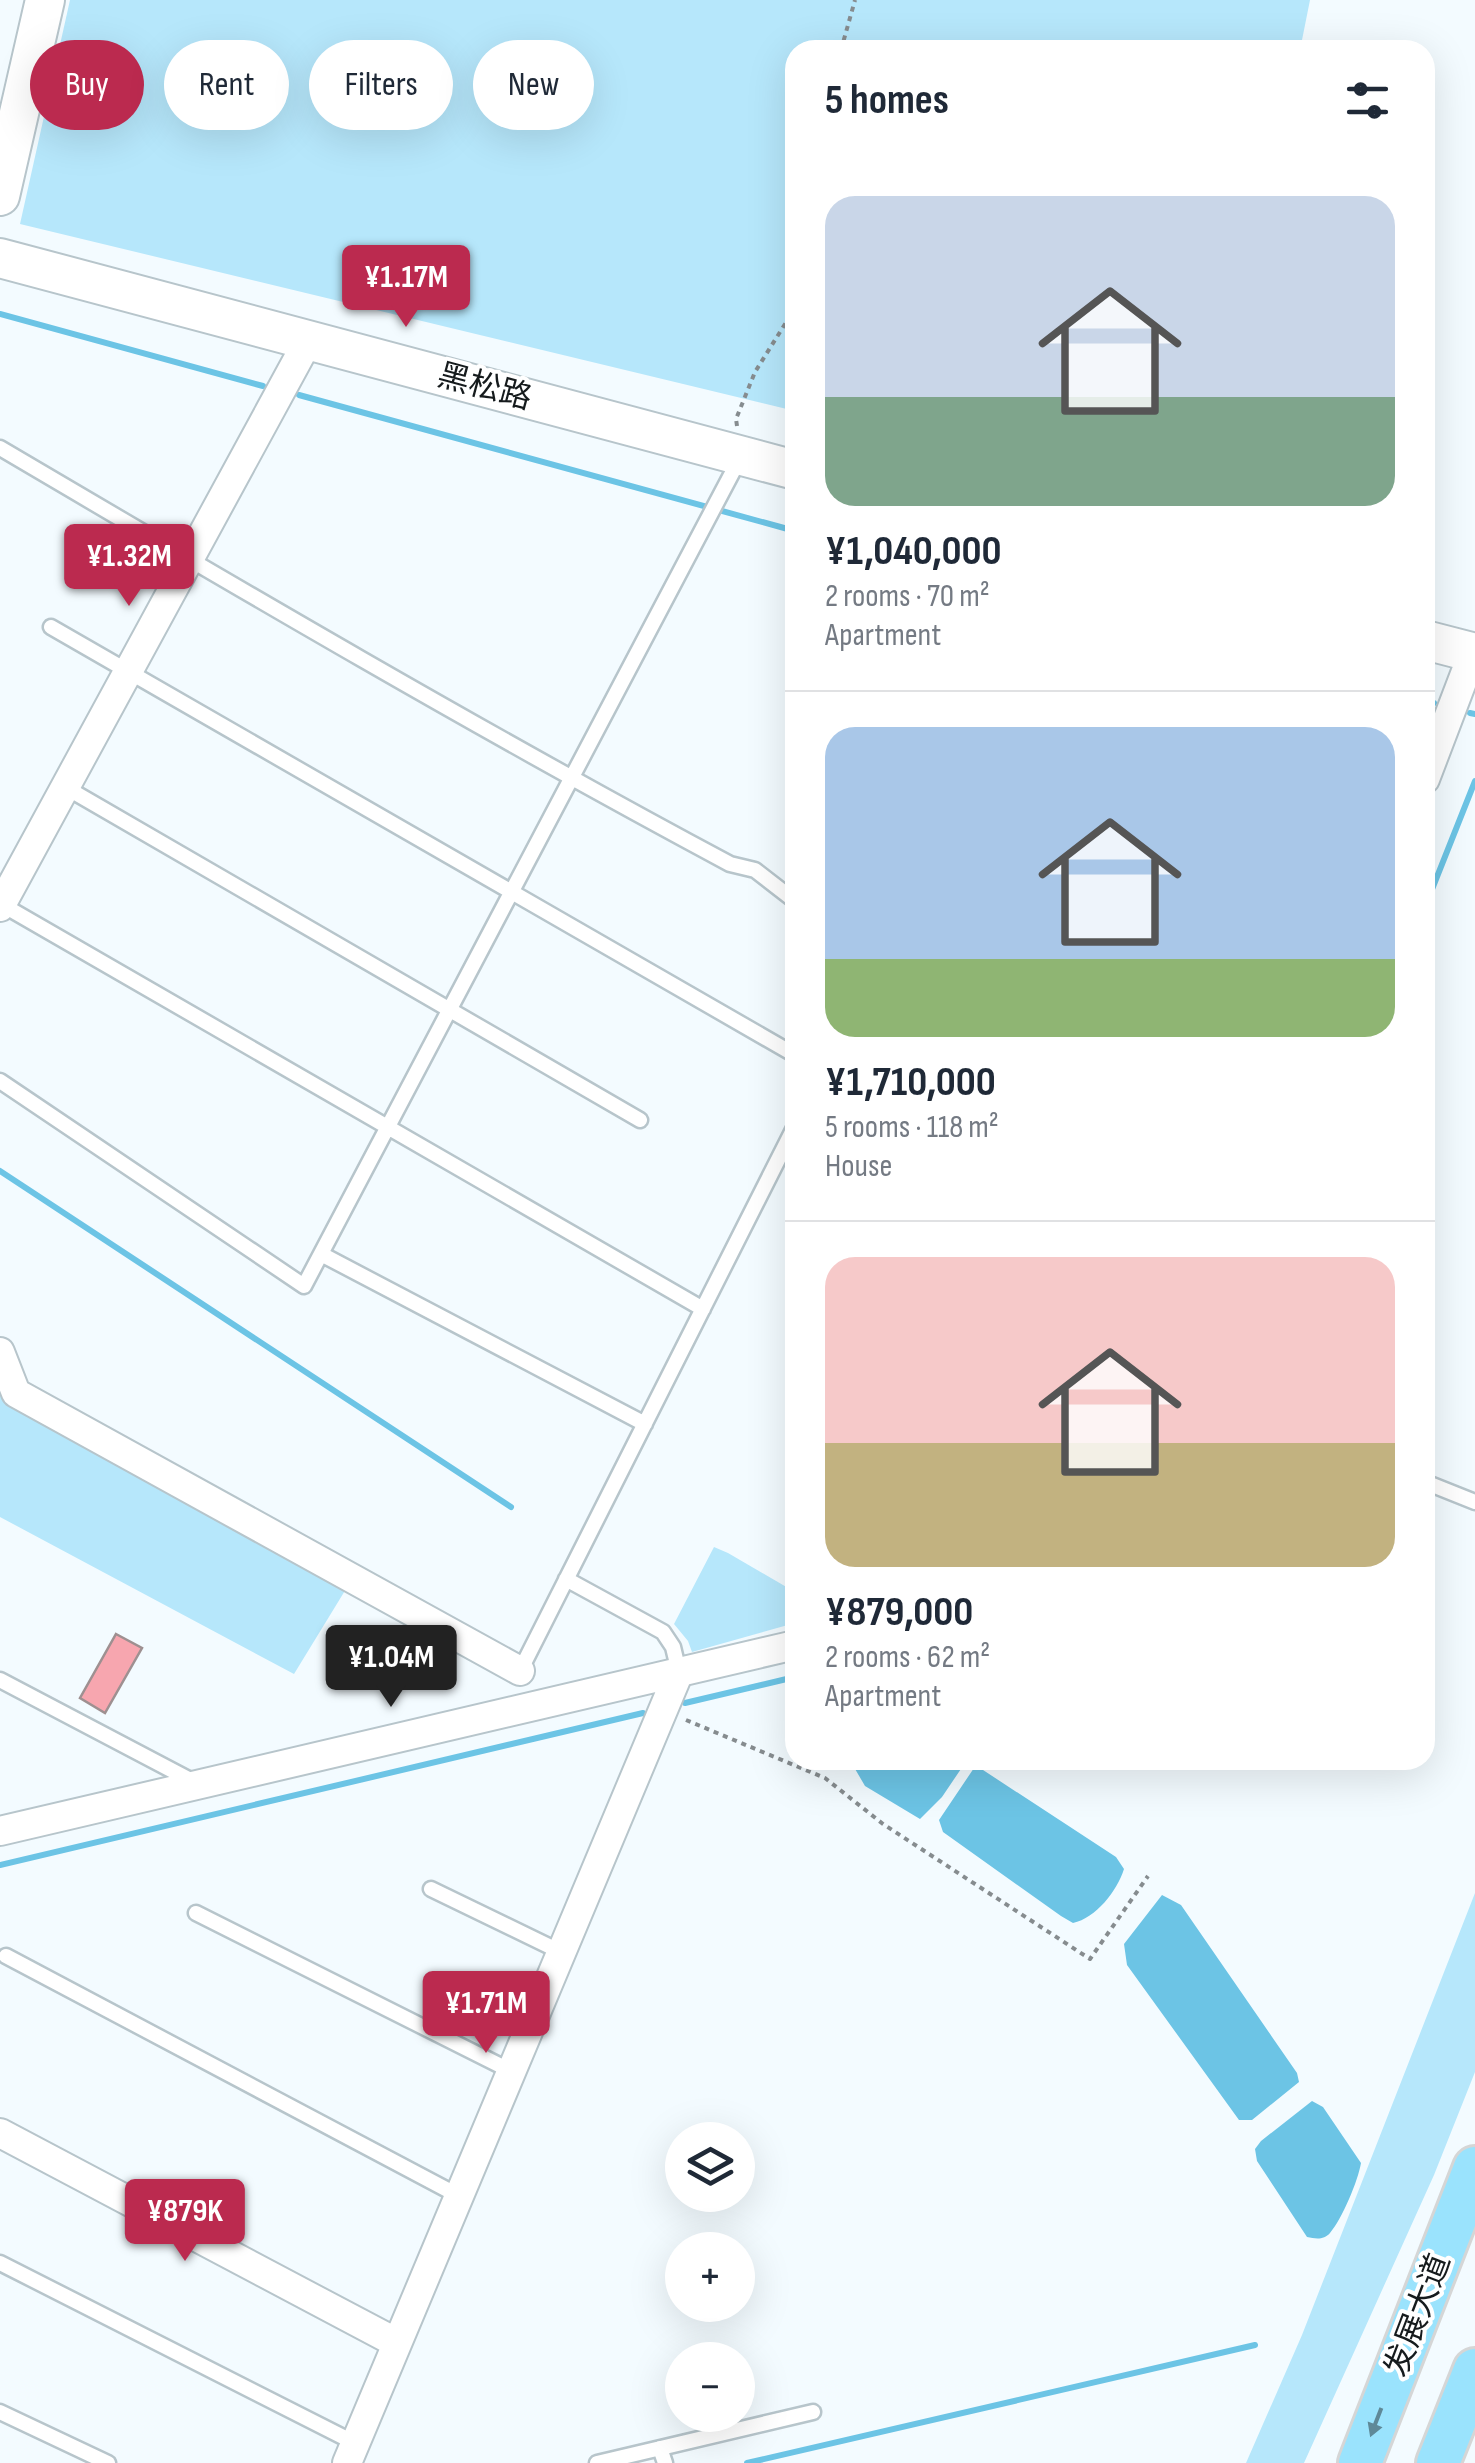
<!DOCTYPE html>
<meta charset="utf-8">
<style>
:root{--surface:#fff;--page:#f2f2f3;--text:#1f2937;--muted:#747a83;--line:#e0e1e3;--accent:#bb2a4f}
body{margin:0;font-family:"Sofia Sans Condensed","Noto Sans SC",sans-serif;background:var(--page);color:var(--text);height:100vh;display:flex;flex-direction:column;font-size:38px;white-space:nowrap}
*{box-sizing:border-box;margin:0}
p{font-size:32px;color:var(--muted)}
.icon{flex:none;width:55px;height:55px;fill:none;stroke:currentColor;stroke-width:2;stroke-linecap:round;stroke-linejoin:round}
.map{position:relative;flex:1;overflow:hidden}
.side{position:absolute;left:785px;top:40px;width:650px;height:1730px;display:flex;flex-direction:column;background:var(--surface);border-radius:30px;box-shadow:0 10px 40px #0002}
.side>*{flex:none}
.top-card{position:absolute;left:30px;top:40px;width:605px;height:90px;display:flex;gap:20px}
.buttons{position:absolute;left:665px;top:2122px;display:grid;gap:20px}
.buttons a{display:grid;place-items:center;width:90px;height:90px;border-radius:50%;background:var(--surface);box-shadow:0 10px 40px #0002;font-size:50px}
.price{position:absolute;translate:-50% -85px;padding:0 22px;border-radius:10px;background:var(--accent);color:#fff;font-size:32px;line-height:65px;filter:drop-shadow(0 2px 5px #0008)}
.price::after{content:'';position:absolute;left:50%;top:60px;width:30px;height:22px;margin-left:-15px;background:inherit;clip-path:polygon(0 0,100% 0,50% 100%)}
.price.on{background:#222;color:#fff}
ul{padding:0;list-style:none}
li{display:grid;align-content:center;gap:20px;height:530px;padding:0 40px}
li+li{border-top:2px solid var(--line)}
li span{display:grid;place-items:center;height:310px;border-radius:30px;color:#555}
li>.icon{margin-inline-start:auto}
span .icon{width:180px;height:180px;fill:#fffc;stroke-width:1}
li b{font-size:42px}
h2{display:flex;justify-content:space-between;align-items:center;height:120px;padding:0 40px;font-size:42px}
.tag{padding:0 35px;border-radius:45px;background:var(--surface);box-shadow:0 10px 40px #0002;font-size:35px;line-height:90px}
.tag.on{background:var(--accent);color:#fff}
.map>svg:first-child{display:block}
.green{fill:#b6e7fb}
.water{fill:#6cc4e5}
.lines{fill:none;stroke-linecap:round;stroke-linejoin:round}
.stream{stroke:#6cc4e5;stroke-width:6}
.building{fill:#f7a6af;stroke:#9e9091;stroke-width:2.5}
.lane-casing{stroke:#b7c5cb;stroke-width:19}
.street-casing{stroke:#b7c5cb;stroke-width:32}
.secondary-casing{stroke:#b7c5cb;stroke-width:42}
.primary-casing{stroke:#d5d6d6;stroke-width:48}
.path{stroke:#868c8f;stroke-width:4;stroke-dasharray:5 5;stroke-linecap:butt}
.lane{stroke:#fff;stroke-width:14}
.street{stroke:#fff;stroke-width:28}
.secondary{stroke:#fff;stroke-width:38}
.primary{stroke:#9ae3fd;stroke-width:42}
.oneway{fill:#5f8998}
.labels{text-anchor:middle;stroke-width:8;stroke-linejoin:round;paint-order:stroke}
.street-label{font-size:32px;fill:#161b1d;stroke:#fff}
</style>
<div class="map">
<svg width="1475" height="2463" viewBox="0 0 1475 2463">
<rect width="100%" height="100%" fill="#f3fbff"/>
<path class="green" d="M70,0H1310L1300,50H795V411L20,224Z
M0,1387L346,1589L294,1674L0,1517Z
M714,1547L728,1553L795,1592V1623L692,1652L688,1641L674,1624Z
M1475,1893V2072L1434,2175L1304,2463H1246L1302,2335Z"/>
<path class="water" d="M845,1760H967L942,1797L920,1819L865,1786L851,1762Z
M974,1768L983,1770L1116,1857L1124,1869C1117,1891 1096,1918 1073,1923L1061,1916L943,1832L939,1820Z
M1162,1895L1181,1905L1297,2073L1299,2082L1252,2120H1239L1127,1965L1124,1944Z
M1312,2101L1323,2107L1361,2163C1358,2181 1342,2219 1330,2233C1324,2240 1316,2239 1307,2237L1257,2161L1255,2149L1261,2141Z"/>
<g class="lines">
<path class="stream" d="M0,314L263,386
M299,395L795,531
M1425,701L1434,703
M1470,713L1475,714
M1425,907L1475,781
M0,1171L511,1507
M685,1703L795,1677
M0,1865L643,1713
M747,2463L1255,2345"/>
</g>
<path class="building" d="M116,1634L142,1648L105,1713L80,1698Z"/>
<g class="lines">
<defs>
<path id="lane" d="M0,448C241,590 483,732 730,864L755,870L795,901
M51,627L795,1055
M65,787L640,1120
M1,904L703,1309
M0,1081L304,1286L741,456
M321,1254L645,1424
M1425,1482L1475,1502
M566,1579L663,1632L673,1647L679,1672
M520,1671L795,1126
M0,1680L194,1782
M431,1889L561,1952
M196,1913L511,2071
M6,1956L459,2196
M0,2263L355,2443
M0,2412L108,2463
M660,2448L665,2463
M597,2463L813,2412"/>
<path id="street" d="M1425,779L1473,653
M0,907L309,339
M0,1352L16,1393L520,1671
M0,1831L795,1645
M0,2133L397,2343
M347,2463L679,1672"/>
<path id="secondary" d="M0,196L45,0
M0,258L795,470
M1425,640L1475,653"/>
<path id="primary" d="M1360,2463L1475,2168
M1438,2463L1475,2370"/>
</defs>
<use href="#lane" class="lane-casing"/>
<use href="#street" class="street-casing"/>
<use href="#secondary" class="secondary-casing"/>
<use href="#primary" class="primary-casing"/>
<path class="path" d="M841,50L855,0
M737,426L736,419L755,372L795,308
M686,1720L825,1778L883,1824L1090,1959L1148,1876"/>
<use href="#lane" class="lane"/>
<use href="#street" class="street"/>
<use href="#secondary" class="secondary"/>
<use href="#primary" class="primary"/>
</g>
<defs><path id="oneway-solid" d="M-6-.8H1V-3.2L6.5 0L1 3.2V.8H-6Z" transform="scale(2.5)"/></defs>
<use class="oneway" href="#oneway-solid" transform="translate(1376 2422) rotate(111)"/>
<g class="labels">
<g class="street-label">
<text transform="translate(485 386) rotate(15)" y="11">黑松路</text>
<text transform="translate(1417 2315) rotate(-69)" y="11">发展大道</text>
</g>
</g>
</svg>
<div class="buttons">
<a><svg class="icon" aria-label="layers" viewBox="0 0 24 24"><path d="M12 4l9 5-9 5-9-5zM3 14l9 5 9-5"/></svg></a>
<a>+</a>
<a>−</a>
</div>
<b class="price" style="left:406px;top:330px">¥1.17M</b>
<b class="price" style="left:129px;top:609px">¥1.32M</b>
<b class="price on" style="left:391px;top:1710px">¥1.04M</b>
<b class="price" style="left:486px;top:2056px">¥1.71M</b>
<b class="price" style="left:185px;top:2264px">¥879K</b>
<div class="top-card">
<a class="tag on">Buy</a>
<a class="tag">Rent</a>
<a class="tag">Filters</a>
<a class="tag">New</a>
</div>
<section class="side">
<h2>5 homes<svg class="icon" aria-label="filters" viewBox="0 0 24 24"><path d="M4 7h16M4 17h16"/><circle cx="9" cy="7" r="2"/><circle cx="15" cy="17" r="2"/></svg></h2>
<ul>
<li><span style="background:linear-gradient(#c9d6e8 65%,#7fa58c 0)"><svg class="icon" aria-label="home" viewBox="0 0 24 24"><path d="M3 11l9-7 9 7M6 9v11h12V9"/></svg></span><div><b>¥1,040,000</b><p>2 rooms · 70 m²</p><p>Apartment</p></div></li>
<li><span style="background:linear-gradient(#a9c7e8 75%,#8fb573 0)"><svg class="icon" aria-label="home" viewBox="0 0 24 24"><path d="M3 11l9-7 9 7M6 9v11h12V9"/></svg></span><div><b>¥1,710,000</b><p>5 rooms · 118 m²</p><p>House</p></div></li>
<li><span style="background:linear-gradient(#f6c9c9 60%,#c2b280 0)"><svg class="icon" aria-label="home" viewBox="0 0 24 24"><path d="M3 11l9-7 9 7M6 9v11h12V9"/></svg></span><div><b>¥879,000</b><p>2 rooms · 62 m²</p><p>Apartment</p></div></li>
</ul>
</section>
</div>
